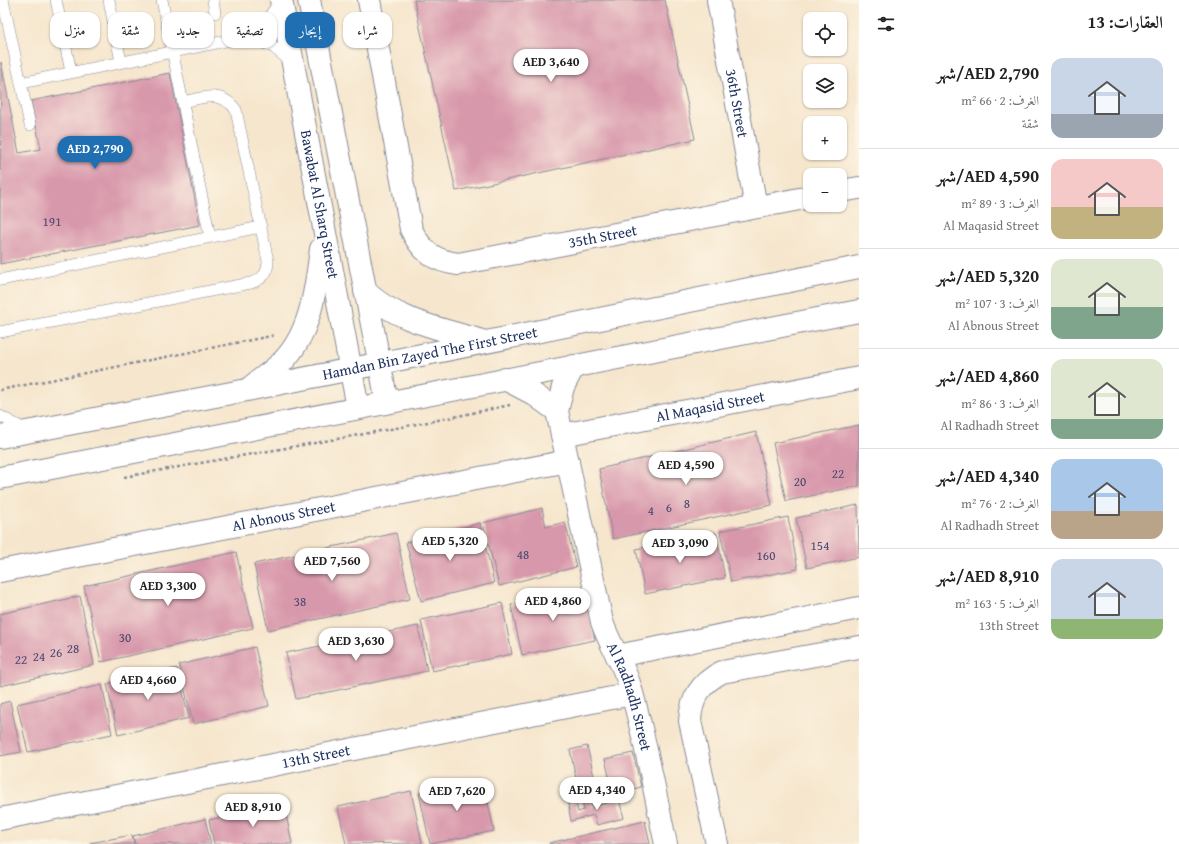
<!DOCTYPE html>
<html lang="ar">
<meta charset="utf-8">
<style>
:root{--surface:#fff;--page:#f6f6f6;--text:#222;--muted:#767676;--line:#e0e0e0;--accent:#1f6fb2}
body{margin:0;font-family:"Gentium Book Plus",Amiri,serif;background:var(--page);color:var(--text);direction:rtl;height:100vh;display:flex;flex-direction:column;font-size:15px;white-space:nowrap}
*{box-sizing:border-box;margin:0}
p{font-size:13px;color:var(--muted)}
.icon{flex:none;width:22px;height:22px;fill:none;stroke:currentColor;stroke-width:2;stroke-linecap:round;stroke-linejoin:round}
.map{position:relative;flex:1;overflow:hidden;direction:ltr}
.details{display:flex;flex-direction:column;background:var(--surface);width:320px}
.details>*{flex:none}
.top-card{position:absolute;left:12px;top:12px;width:380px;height:36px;direction:rtl;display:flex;gap:8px}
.fabs{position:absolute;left:803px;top:12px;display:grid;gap:8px}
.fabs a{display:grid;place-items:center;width:44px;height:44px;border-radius:8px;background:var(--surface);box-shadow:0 1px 3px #0004;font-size:20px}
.price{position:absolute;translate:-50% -34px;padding:0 9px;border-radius:14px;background:#fff;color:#222;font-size:13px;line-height:26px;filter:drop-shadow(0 1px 2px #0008)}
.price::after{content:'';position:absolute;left:50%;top:24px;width:12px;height:9px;margin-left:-6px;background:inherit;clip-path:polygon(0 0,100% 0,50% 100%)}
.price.active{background:var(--accent);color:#fff}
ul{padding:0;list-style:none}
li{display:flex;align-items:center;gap:12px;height:100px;padding:0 16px}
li+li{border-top:1px solid var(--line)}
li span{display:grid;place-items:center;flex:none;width:112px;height:80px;border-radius:12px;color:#555}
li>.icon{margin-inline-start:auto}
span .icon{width:48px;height:48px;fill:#fffc;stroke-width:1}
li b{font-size:17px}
h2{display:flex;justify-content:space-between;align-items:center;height:48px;padding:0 16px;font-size:17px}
.chip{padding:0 14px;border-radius:12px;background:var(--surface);box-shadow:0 1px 3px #0004;font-size:14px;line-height:36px}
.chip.active{background:var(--accent);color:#fff}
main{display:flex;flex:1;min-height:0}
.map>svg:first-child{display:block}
.building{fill:#d898ab}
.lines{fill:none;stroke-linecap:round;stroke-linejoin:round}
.lane-casing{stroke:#888a96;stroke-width:12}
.street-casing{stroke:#888a96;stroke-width:24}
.secondary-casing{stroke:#888a96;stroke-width:24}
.path{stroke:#888a96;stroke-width:2.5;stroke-dasharray:3 3;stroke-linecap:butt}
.lane{stroke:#fff;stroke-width:11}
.street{stroke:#fff;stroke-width:22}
.secondary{stroke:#fff;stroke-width:22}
.labels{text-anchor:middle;stroke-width:3;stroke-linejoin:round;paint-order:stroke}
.number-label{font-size:13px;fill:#4a4971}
.street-label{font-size:15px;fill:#1b2f5e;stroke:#fcf5e5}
</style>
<main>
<section class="details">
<h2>العقارات: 13<svg class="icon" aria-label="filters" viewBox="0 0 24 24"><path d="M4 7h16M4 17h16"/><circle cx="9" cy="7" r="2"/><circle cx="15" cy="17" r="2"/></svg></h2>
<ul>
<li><span style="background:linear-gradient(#c9d6e8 70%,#9aa5b1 0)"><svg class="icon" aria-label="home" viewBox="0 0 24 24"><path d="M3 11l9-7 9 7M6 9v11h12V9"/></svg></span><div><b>AED 2,790/شهر</b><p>الغرف: 2 · 66 m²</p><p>شقة</p></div></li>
<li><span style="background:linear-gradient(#f6c9c9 60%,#c2b280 0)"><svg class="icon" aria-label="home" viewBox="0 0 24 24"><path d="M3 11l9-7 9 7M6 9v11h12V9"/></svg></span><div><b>AED 4,590/شهر</b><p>الغرف: 3 · 89 m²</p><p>Al Maqasid Street</p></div></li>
<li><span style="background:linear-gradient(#dfe7d0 60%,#7fa58c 0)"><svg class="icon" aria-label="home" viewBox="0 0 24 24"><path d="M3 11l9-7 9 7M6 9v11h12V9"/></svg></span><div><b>AED 5,320/شهر</b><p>الغرف: 3 · 107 m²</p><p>Al Abnous Street</p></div></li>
<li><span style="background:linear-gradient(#dfe7d0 75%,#7fa58c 0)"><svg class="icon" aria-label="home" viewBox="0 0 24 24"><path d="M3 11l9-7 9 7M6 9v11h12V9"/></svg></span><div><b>AED 4,860/شهر</b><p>الغرف: 3 · 86 m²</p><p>Al Radhadh Street</p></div></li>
<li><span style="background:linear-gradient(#a9c7e8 65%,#b9a48a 0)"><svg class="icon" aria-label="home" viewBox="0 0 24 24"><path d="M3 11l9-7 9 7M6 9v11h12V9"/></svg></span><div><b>AED 4,340/شهر</b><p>الغرف: 2 · 76 m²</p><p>Al Radhadh Street</p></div></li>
<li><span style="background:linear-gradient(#c9d6e8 75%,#8fb573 0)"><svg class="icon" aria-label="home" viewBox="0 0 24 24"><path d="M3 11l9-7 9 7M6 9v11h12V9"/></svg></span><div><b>AED 8,910/شهر</b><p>الغرف: 5 · 163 m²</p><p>13th Street</p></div></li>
</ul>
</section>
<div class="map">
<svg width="859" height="844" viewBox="0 0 859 844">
<rect width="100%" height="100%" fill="#fcf5e5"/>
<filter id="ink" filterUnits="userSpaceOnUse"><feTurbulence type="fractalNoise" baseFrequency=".025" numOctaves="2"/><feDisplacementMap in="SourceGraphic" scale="8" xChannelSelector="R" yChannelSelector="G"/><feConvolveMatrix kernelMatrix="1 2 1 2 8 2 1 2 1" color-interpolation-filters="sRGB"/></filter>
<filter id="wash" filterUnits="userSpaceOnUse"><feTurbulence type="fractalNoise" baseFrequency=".012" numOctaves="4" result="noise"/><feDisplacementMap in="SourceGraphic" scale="16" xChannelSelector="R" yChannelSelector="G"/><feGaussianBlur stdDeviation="0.9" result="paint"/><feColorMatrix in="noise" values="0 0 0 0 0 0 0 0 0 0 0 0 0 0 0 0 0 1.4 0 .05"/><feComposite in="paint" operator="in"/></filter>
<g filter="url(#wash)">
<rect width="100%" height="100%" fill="#f6e6cd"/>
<g id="blocks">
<path class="building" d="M414,0H665L695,139L456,191Z
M1,62L19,153L41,149L31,101L170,73L200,225L0,264Z
M859,425V486L786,501L773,443Z
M756,432L772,505L613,539L599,469Z
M858,505L859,557L807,568L796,518Z
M542,508L546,527L565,522L576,567L499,586L483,523Z
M788,517L798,569L731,582L720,531Z
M480,523L494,583L421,601L406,542Z
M396,533L410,599L268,630L254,564Z
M716,533L725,578L645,594L636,549Z
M236,552L253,628L101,662L84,586Z
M584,590L595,640L522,655L511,605Z
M80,596L94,665L0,686V614Z
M502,603L512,654L432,671L421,620Z
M418,626L427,671L296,699L286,653Z
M255,647L269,706L193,724L179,665Z
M177,668L189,718L118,735L107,684Z
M102,685L112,734L28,752L17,704Z
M10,701L21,752L0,756V704Z
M587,746L597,789L579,792L570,750Z
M633,753L641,787L613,794L605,759Z
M483,779L494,831L430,844L419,793Z
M411,791L422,843L346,844L338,807Z
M589,794L592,807L619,800L624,818L597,825L594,815L571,821L568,804L576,802L578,812L584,810L581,796Z
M284,804L292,844H214L209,820Z
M205,819L211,844H135L133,836Z
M645,821L650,844H549V843Z
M132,835L134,844H90V843Z"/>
</g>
</g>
<g filter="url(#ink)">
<use href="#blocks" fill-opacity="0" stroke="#888a96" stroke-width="1"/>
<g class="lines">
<defs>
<path id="lane" d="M3,0L30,125
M56,0L71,72
M109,0L121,62
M162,0L210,237
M213,0L215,13
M250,36L273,47L291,62
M21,83L250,36L267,20L280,1
M0,280L261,227
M0,332L251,283C263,279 268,273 268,261L236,110C222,90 203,97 183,102
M0,416L26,430"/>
<g id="street">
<path id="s1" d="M369,0L411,229C421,251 434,261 458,264L810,197"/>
<path id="s2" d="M718,0L756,207"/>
<path d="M840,191L859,188"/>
<path id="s3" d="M574,366L563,387L557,411L602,622C609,643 622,662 629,683C645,735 654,791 666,844"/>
<path d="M505,379L532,393L557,411"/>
<path id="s4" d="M562,435L859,378"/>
<path id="s5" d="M0,571L568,461"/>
<path d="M617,656L859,608"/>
<path id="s6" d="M0,819L632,694"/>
<path d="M717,844L690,721C691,697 702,682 722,672L859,647"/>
</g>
<g id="secondary">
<path id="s7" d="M281,0L358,408"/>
<path d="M309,0L387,402"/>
<path d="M365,291C396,321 442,329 482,341"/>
<path d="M251,387C261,379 271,372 280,364C311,335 316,288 321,249"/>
<path id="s8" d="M0,437L247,390L859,267"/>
<path d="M0,478L859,311"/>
</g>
</defs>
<use href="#lane" class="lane-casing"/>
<use href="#street" class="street-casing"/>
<use href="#secondary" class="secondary-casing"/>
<path class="path" d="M0,390L276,335
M124,477C252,453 382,433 510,405"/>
<use href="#lane" class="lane"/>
<use href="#street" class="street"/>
<use href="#secondary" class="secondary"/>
</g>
</g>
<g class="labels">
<g class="number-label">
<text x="52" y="226">191</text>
<text x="838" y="478">22</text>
<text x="800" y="486">20</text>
<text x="687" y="508">8</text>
<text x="669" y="512">6</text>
<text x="651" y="515">4</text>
<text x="820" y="550">154</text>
<text x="523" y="559">48</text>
<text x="766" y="560">160</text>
<text x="300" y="606">38</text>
<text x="125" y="642">30</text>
<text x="73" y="653">28</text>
<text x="56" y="657">26</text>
<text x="39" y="661">24</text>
<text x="21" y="664">22</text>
</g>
<g class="street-label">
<text dy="5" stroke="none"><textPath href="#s2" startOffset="105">36th Street</textPath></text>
<text dy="5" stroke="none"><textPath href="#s7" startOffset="208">Bawabat Al Sharq Street</textPath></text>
<text dy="5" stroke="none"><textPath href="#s1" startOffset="442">35th Street</textPath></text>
<text dy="5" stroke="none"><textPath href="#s8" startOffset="438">Hamdan Bin Zayed The First Street</textPath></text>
<text dy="5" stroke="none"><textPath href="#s4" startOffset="151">Al Maqasid Street</textPath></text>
<text dy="5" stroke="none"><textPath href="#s5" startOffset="289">Al Abnous Street</textPath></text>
<text dy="5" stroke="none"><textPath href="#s3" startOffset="344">Al Radhadh Street</textPath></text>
<text dy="5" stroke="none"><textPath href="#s6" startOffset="322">13th Street</textPath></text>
</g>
</g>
</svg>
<div class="fabs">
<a><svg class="icon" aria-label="locate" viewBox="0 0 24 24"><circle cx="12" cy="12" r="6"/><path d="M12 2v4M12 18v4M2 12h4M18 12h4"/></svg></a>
<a><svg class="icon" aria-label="layers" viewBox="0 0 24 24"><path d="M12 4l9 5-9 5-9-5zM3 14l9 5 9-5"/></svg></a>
<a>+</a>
<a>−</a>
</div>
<b class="price" style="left:551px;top:83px">AED 3,640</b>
<b class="price active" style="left:95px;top:170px">AED 2,790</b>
<b class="price" style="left:686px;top:486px">AED 4,590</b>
<b class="price" style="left:450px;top:562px">AED 5,320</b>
<b class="price" style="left:680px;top:564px">AED 3,090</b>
<b class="price" style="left:332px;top:582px">AED 7,560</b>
<b class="price" style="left:168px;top:607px">AED 3,300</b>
<b class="price" style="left:553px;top:622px">AED 4,860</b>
<b class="price" style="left:356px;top:662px">AED 3,630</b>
<b class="price" style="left:148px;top:701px">AED 4,660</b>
<b class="price" style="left:597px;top:811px">AED 4,340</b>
<b class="price" style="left:457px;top:812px">AED 7,620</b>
<b class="price" style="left:253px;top:828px">AED 8,910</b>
<div class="top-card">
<a class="chip">شراء</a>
<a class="chip active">إيجار</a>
<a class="chip">تصفية</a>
<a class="chip">جديد</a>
<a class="chip">شقة</a>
<a class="chip">منزل</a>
</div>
</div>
</main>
